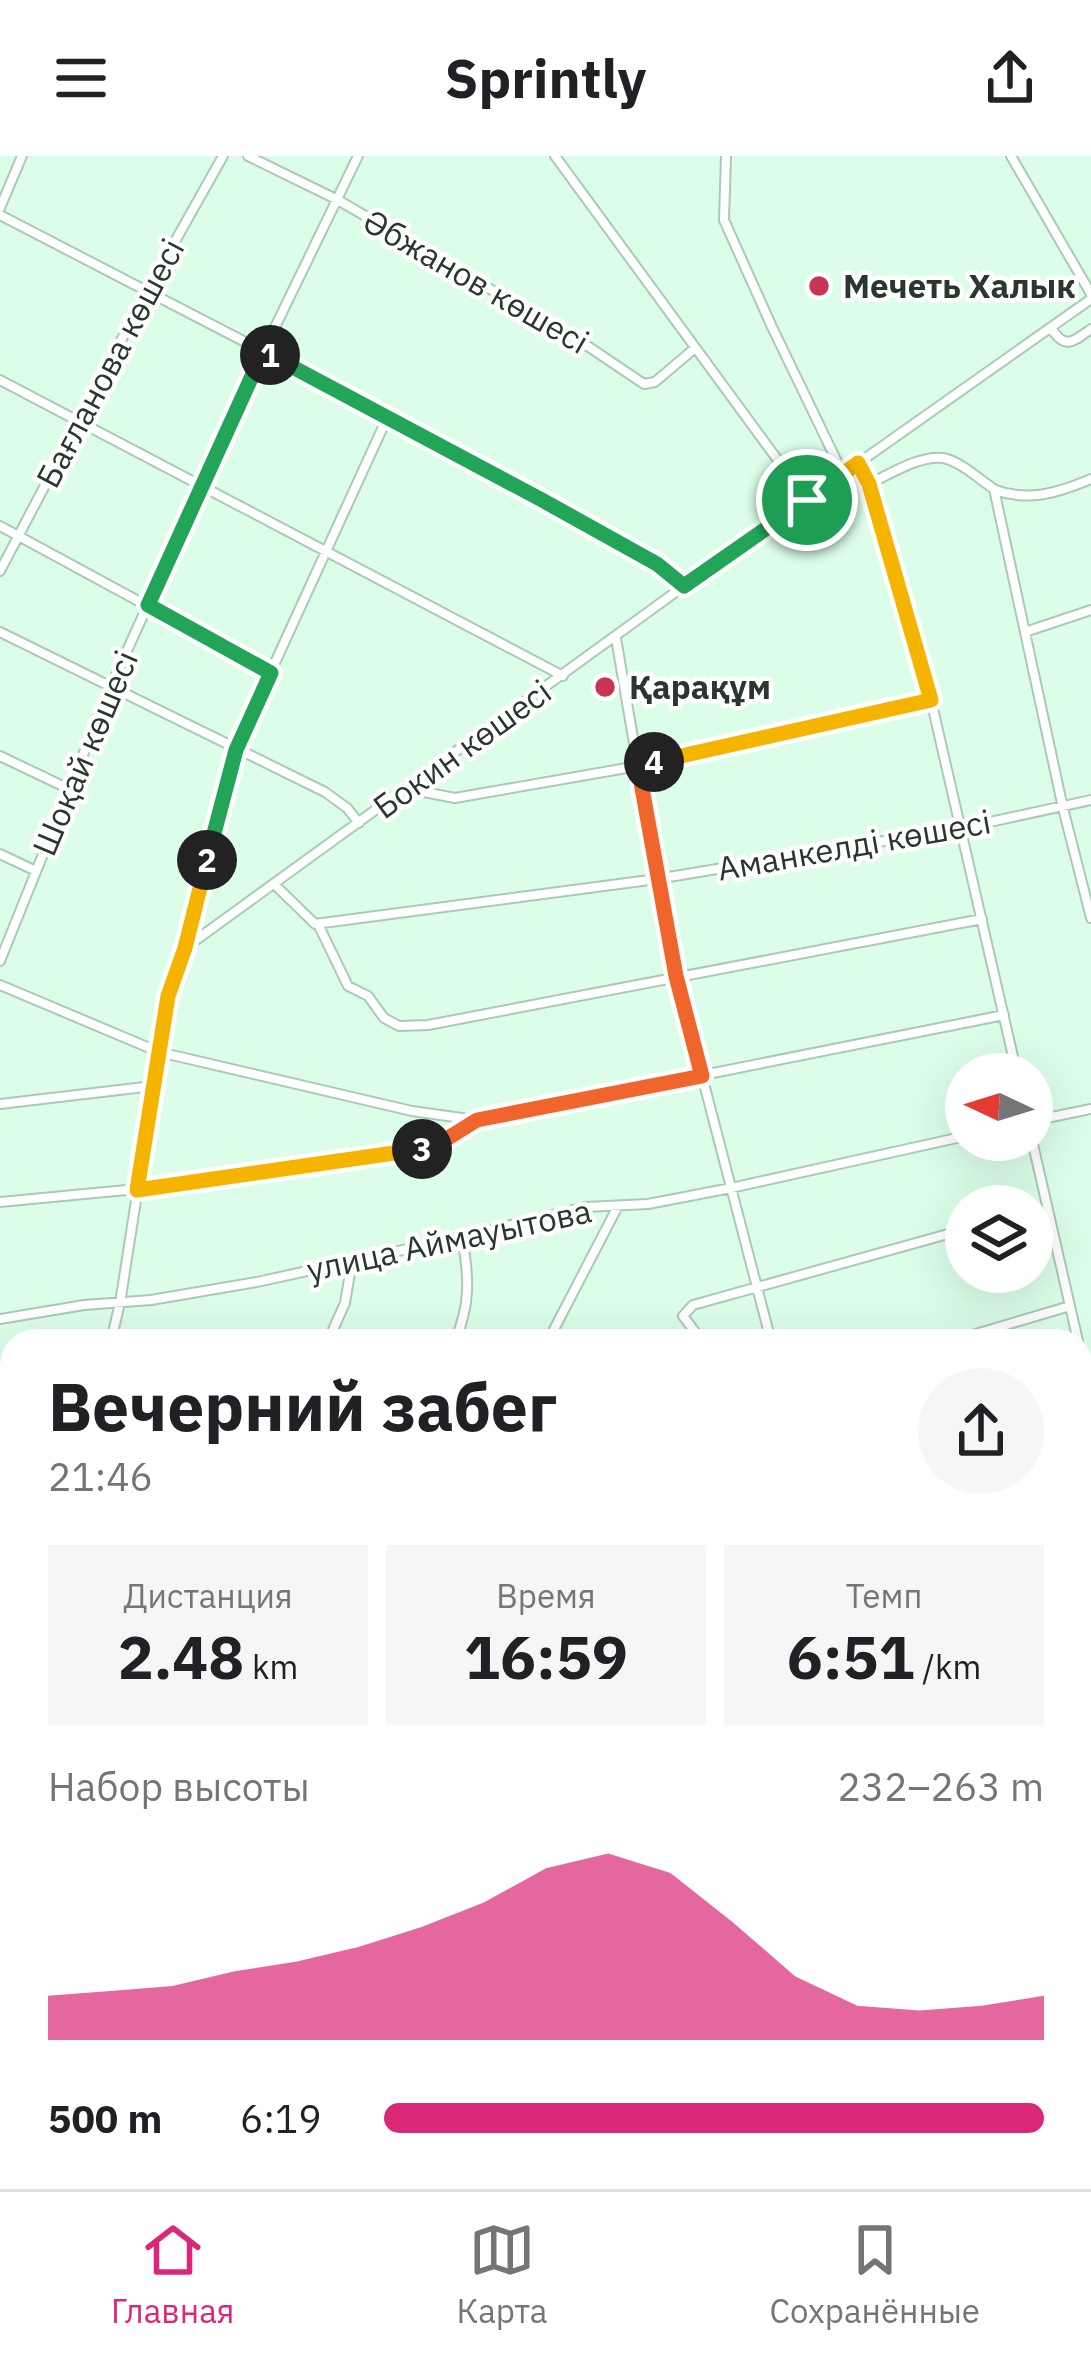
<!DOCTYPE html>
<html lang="ru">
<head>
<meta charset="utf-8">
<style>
	:root { --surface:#fff; --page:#f6f6f6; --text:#202124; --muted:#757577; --line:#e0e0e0; --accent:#db2777 }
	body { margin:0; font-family:"IBM Plex Sans",sans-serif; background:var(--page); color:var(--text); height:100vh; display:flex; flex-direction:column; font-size:45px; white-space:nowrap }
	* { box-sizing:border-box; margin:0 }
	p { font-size:39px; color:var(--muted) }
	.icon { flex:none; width:66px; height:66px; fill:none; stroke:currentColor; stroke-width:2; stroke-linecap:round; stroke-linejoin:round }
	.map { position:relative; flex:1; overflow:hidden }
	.details { position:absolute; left:0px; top:1173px; width:1092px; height:861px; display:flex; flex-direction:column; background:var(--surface); border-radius:36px 36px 0 0; box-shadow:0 12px 48px #0002 }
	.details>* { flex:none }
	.needle { width:78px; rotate:274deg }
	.tools { position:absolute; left:945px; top:897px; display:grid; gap:24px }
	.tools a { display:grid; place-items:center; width:108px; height:108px; border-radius:50%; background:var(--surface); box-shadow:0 12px 48px #0002; font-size:60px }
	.pin { position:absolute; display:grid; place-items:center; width:102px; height:102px; color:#fff; margin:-51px; border:6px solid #fff; border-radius:50%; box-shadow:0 3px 12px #0007 }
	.km { position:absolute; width:60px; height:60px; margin:-30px; border-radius:50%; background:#222; color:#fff; font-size:33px; line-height:60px; text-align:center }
	.round { display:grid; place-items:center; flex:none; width:126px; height:126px; border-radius:63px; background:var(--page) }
	.headline { display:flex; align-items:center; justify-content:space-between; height:204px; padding:0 48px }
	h1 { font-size:66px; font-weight:800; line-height:90px }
	.metrics { display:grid; grid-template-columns:repeat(3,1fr); gap:18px; height:204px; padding:12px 48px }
	.metrics div { display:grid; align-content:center; border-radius:0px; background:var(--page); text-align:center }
	.metrics b { font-size:60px; font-weight:800 }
	.metrics small { font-size:33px; font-weight:400 }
	.metrics p { font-size:33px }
	.chart { height:336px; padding:24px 48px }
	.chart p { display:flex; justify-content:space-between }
	.chart svg { width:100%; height:216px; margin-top:12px; fill:var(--accent); opacity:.7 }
	ul { padding:0 48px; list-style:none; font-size:39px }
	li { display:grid; grid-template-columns:192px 144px 1fr; align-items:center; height:90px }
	li i { height:30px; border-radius:15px; background:var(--accent) }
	header { display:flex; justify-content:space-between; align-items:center; height:156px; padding:0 48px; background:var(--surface); font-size:54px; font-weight:800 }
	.menu { display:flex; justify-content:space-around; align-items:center; height:168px; border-top:3px solid var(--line); background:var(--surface); font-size:33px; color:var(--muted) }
	.menu a { display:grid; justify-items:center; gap:6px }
	.menu .on { color:var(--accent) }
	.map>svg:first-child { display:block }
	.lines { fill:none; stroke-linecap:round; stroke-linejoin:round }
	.street-casing { stroke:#aacab7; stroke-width:12 }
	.street { stroke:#fff; stroke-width:8 }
	.split-1-casing { stroke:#fff; stroke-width:24 }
	.split-2-casing { stroke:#fff; stroke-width:24 }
	.split-3-casing { stroke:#fff; stroke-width:24 }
	.split-4-casing { stroke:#fff; stroke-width:24 }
	.split-5-casing { stroke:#fff; stroke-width:24 }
	.split-1 { stroke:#22a559; stroke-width:15 }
	.split-2 { stroke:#22a559; stroke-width:15 }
	.split-3 { stroke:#f5b400; stroke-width:15 }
	.split-4 { stroke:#f0652b; stroke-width:15 }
	.split-5 { stroke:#f5b400; stroke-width:15 }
	.poi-dot { fill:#c83751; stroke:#fff; stroke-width:4.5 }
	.labels { text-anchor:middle; stroke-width:9; stroke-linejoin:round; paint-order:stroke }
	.street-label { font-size:33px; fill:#2a372f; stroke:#fff }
	.poi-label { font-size:33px; font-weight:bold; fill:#2a372f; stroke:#fff; text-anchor:start }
</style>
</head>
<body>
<header><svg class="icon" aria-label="menu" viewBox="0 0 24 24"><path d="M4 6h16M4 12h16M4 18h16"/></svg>Sprintly<svg class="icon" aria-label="share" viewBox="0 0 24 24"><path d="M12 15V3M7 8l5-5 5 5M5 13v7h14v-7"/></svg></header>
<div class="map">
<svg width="1091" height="2033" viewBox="0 0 1091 2033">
	<rect width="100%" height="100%" fill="#dcfee9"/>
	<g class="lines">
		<g class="street-casing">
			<path id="street" d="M248,0L338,44L589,191L644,228L655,226L695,192
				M555,0L807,344
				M726,0L724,64L772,171L843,318
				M1011,0L1091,138
				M0,52L22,0
				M0,59L388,260L657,408L684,430
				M1051,172C1065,194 1073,186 1091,173
				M0,224L563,520
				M858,307L869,328L931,544L1017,918
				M869,328C890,318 920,299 943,302C960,305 980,324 994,333L1063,652L1091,762
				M995,334C1029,346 1058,337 1091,323
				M0,370L271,517
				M0,415L146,137L223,0
				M0,476L325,636L347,652L359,667
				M1025,476L1091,454
				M616,482L657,723L676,820L771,1185
				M0,600L69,633
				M408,633L455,642L638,610L931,544
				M0,698L36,715
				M274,728L315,768L657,723L962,672L1091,644
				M318,768L348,830L368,840L384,862L399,870L428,869L982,763
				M185,792L684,430L1091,143
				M0,805L110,532L263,196L358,0
				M0,829L159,896L412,955L476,964
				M0,948L153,930
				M1032,965L1091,953
				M1032,984L1078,1185
				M0,1046L137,1033L432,992L477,964L1004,859
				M0,1163L84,1149L151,1144L257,1126L462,1081L585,1051L648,1048L731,1032L966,980
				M111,1185L120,1147L168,840L185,792L235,594L388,260
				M328,1185L345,1147L352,1105
				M455,1185C471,1147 469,1121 462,1081
				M548,1185L618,1050
				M702,1185L683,1160L693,1149L966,1073
				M952,1185L1070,1150
				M1080,1193L1091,1241
				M0,1412L12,1390
				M0,1427L12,1433
				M1080,1557L1091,1573
				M0,1679L12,1685
				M1080,1774L1091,1784
				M0,1823L12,1802
				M1080,1876L1091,1882
				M0,2007L12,1991
				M1080,2019L1091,2024
				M56,2022L76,2033
				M496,2022L515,2033
				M730,2022L752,2033
				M197,2033L205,2022
				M306,2033L312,2022
				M439,2033L446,2022
				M546,2033L552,2022
				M709,2033L715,2022
				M825,2033L830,2022"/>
		</g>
		<use href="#street" class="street"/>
	</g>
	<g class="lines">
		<g class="split-1-casing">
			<path id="split-1" d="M270,199L542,344L657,408L684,430L807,344"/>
		</g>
		<g class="split-2-casing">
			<path id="split-2" d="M207,704L236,594L271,517L148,449L263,196L270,199"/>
		</g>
		<g class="split-3-casing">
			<path id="split-3" d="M207,704L185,792L168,840L137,1034L422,993"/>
		</g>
		<g class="split-4-casing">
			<path id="split-4" d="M422,993L432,992L477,964L702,920L676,820L638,610L654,606"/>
		</g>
		<g class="split-5-casing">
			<path id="split-5" d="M654,606L931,544L869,328L858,307L807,344"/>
		</g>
		<use href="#split-1" class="split-1"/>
		<use href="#split-2" class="split-2"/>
		<use href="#split-3" class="split-3"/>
		<use href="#split-4" class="split-4"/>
		<use href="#split-5" class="split-5"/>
	</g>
	<g class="poi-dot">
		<circle cx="819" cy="130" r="12"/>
		<circle cx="605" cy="531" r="12"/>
	</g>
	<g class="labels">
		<g class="street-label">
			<text transform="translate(476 125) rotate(30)" y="12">Әбжанов көшесі</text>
			<text transform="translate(110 207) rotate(-62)" y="12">Бағланова көшесі</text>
			<text transform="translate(462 593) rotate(-36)" y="12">Бокин көшесі</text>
			<text transform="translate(85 597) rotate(-67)" y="12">Шоқай көшесі</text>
			<text transform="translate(854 689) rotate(-10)" y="12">Аманкелді көшесі</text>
			<text transform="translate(449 1084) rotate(-12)" y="12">улица Аймауытова</text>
		</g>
		<g class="poi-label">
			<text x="843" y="142">Мечеть Халык</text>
			<text x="629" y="543">Қарақұм</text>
		</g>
	</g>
</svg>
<div class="tools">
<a><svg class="needle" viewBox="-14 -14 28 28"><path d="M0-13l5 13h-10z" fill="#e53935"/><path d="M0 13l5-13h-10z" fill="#757577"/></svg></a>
<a><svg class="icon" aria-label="layers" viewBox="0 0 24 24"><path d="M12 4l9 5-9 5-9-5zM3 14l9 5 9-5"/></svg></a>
</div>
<div class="pin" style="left:807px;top:344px;background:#1e9e55"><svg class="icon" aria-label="arrive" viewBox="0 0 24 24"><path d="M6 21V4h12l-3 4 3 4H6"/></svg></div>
<b class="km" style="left:270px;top:199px">1</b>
<b class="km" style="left:207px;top:704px">2</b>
<b class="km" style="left:422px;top:993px">3</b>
<b class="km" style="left:654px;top:606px">4</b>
<section class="details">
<div class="headline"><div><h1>Вечерний забег</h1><p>21:46</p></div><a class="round"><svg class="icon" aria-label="share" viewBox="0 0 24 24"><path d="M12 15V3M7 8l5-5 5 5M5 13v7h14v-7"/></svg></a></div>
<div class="metrics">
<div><p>Дистанция</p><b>2.48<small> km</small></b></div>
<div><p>Время</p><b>16:59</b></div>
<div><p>Темп</p><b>6:51<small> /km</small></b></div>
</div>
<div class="chart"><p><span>Набор высоты</span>232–263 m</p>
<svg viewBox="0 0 160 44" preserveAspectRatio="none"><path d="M0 44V35L10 34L20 33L30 30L40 28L50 25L60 21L70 16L80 9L90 6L100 10L110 20L120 31L130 37L140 38L150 37L160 35V44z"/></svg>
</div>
<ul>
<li><b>500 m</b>6:19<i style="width:100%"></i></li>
</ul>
</section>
</div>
<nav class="menu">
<a class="on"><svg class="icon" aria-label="home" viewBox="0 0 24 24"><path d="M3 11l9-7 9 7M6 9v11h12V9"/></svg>Главная</a>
<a><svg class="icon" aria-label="map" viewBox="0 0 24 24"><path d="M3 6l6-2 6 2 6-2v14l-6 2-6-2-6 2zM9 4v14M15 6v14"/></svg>Карта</a>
<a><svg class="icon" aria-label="saved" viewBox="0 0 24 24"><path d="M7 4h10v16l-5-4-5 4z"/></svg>Сохранённые</a>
</nav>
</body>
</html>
